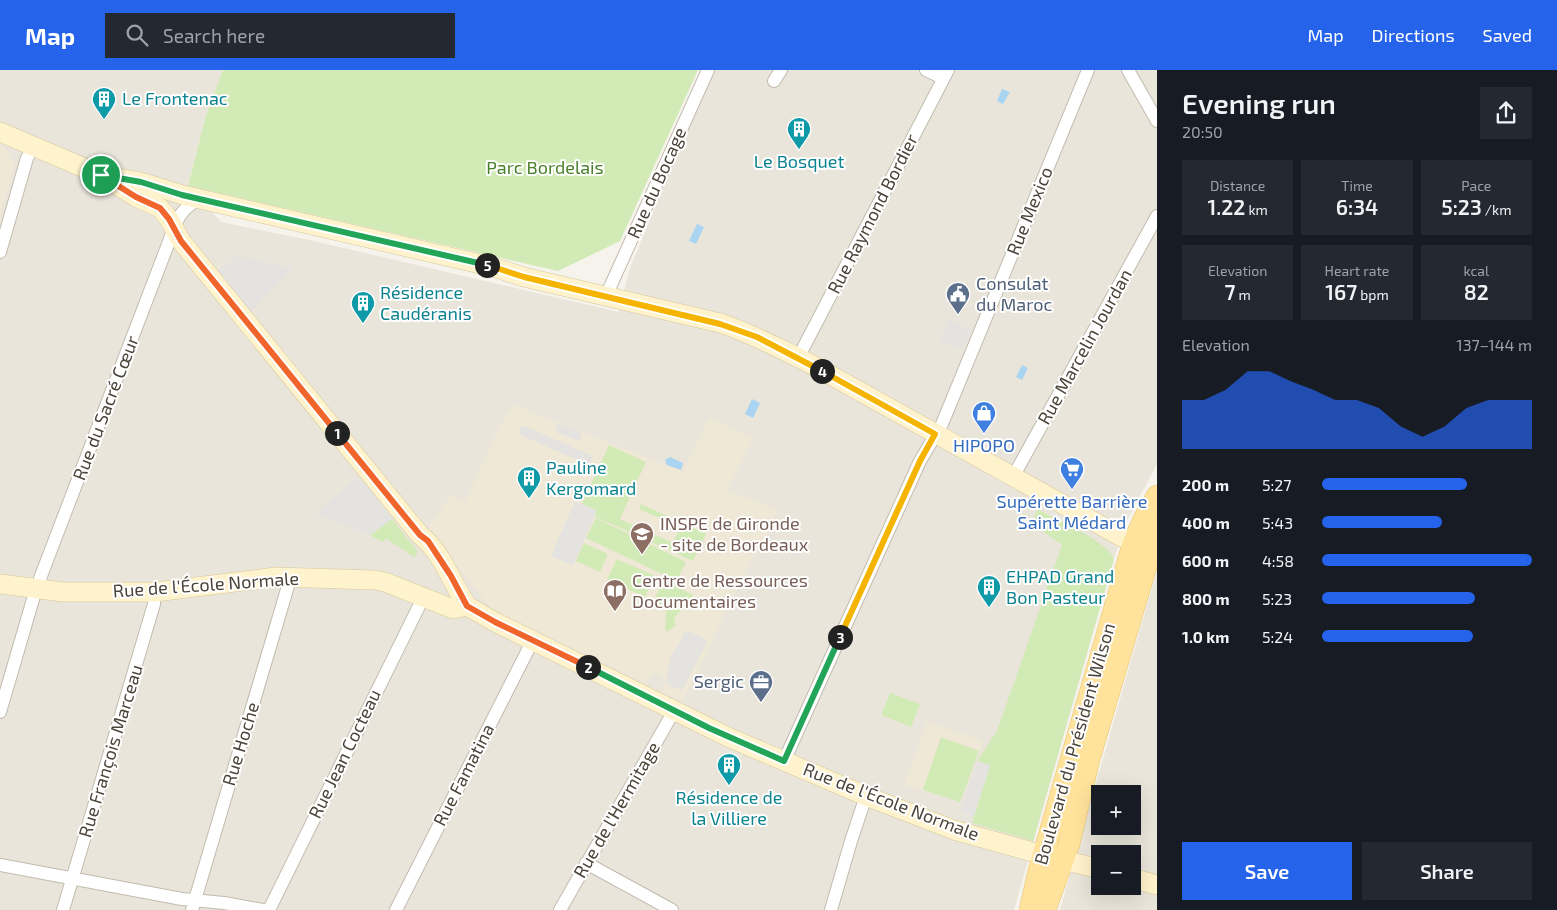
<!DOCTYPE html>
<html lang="en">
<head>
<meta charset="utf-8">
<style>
	:root { --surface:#171b24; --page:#242831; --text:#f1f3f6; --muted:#9ea1a6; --accent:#2563eb }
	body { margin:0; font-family:"Exo 2",sans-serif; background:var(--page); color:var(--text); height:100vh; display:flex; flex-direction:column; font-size:19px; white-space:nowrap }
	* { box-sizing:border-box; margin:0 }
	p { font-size:16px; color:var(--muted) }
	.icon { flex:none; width:28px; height:28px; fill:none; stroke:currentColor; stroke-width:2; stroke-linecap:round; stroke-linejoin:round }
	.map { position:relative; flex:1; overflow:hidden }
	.side { display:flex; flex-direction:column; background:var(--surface); width:400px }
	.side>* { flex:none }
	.controls { position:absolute; left:1091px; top:715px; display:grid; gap:10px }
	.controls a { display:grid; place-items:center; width:50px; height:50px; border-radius:0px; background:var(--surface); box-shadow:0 5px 20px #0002; font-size:25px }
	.pin { position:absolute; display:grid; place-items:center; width:42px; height:42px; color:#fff; margin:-21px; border:2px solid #fff; border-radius:50%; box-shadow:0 1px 5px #0007 }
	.km { position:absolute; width:25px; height:25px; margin:-12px; border-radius:50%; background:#222; color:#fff; font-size:14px; line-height:25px; text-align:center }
	.round { display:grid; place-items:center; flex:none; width:52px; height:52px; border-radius:0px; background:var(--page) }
	.head { display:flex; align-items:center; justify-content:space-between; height:85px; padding:0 25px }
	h1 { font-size:28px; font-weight:600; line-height:38px }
	.stats { display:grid; grid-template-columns:repeat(3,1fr); gap:8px; height:85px; padding:5px 25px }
	.stats div { display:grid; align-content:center; border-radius:0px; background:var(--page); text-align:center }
	.stats b { font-size:21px; font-weight:600 }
	.stats small { font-size:14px; font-weight:400 }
	.stats p { font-size:14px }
	.chart { height:140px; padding:10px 25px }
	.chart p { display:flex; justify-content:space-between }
	.chart svg { width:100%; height:90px; margin-top:5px; fill:var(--accent); opacity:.7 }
	.action { display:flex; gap:10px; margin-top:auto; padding:10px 25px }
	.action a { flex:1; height:58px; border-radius:0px; background:var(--accent); color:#fff; font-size:20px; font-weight:600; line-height:58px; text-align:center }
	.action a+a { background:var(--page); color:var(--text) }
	ul { padding:0 25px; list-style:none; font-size:16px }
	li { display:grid; grid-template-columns:80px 60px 1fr; align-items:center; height:38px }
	li i { height:12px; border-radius:6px; background:var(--accent) }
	header { display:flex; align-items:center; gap:30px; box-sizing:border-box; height:70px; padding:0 25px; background:var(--accent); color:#fff }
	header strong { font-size:24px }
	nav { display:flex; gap:28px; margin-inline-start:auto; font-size:18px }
	.search { width:350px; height:45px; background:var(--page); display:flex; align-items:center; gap:12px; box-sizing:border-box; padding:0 18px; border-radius:0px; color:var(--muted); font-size:19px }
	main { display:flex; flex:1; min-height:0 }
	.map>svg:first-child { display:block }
	.residential { fill:#eae5da; fill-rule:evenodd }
	.education { fill:#efe8d6 }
	.green { fill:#d2eab5 }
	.parking { fill:#e5e3e0 }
	.water { fill:#a9d4f2 }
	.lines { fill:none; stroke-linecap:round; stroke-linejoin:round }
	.street-casing { stroke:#c2bbae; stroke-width:14 }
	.secondary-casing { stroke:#d6c79b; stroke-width:20 }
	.primary-casing { stroke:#e6c16a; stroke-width:22 }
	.street { stroke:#fff; stroke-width:12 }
	.secondary { stroke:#fff3cd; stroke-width:19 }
	.primary { stroke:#ffe39c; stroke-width:21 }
	.split-1-casing { stroke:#fff; stroke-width:10 }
	.split-2-casing { stroke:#fff; stroke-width:10 }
	.split-3-casing { stroke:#fff; stroke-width:10 }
	.split-4-casing { stroke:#fff; stroke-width:10 }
	.split-5-casing { stroke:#fff; stroke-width:10 }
	.split-6-casing { stroke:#fff; stroke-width:10 }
	.split-1 { stroke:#f0652b; stroke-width:6 }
	.split-2 { stroke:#f0652b; stroke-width:6 }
	.split-3 { stroke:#22a559; stroke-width:6 }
	.split-4 { stroke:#f5b400; stroke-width:6 }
	.split-5 { stroke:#f5b400; stroke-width:6 }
	.split-6 { stroke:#22a559; stroke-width:6 }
	.labels { text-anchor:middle; stroke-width:4; stroke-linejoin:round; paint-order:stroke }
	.culture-label { font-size:18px; fill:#0d838f; stroke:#fff; text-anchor:start }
	.park-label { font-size:18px; fill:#4a7f2a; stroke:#fff }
	.street-label { font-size:18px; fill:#4b4439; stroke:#fff }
	.service-label { font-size:18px; fill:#4e5e75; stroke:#fff; text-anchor:start }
	.shop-label { font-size:18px; fill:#366cbe; stroke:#fff }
	.education-label { font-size:18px; fill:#785e54; stroke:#fff; text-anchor:start }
</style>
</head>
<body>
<header>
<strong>Map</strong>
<div class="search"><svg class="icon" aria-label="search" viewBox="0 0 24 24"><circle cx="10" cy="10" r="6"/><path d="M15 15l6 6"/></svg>Search here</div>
<nav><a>Map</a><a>Directions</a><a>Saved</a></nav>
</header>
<main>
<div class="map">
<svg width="1157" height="840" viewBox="0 0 1157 840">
	<rect width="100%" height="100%" fill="#f6f3ec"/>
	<path class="residential" d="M0,0H223L206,45L188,115L221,152L309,170L619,242L629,201L711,0H1157V394L1125,454L1114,489L1014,840H0Z
		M1157,500V840H1060L1077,780ZM1100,724H1132V756H1100ZM1100,784H1132V816H1100Z"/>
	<path class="education" d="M0,75L5,77L15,94L0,145Z
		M514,335L683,402L709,348L753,368L727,420L778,440L757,484L755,482L683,631L662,622L664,607L655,602L646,613L495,541L490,537L427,459L451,425L465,432L497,361Z
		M927,652L983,671L960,732L904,715Z"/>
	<path class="green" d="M223,0H698L620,171L558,201L188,116L206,45Z
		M609,375L646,392L620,449L673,473L680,457L639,439L641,434L706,464L693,491L594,446L596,440L582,434Z
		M1037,439C1054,448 1109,472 1114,489L1033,771L972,753L990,695L977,691L997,661L1062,475L1032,454Z
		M596,448L686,492L677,511L586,468Z
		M392,449L418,482L414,487L387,469L382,472L370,465Z
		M584,473L608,484L600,502L576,491Z
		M617,489L655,506L645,527L607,510Z
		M663,510L693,525L686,538L680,541L674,548L676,555L667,562L665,559L666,537L654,531Z
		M890,623L920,634L911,657L881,645Z
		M941,667L979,681L960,732L923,720Z"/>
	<path class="parking" d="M237,186L293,198L250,242L218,200Z
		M948,250L972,260L962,280L940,270Z
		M558,353L582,363L579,371L555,361Z
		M522,355L593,386L589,395L518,364Z
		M355,409L368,416L392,449L370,465L315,444Z
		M575,431L597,441L573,496L551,486Z
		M686,560L708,570L682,621L666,614L670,589Z
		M977,691L990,695L974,746L961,742Z"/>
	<path class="water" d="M1002,19L1010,22L1003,34L997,31Z
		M697,154L704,157L696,174L689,171Z
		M1022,295L1028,298L1022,310L1016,307Z
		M752,329L760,333L753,348L745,344Z
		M670,387L683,393L681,400L667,395L665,390Z"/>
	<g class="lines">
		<g class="street-casing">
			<path id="street" d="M926,0L943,8
				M1128,0L1157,51
				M774,11L781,0
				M0,182L27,88L33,77
				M606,226L708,0
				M798,288L948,0
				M1013,407L1157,146
				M0,642L36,519L170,169C177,148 180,141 198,129
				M784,691L920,391L942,354L1088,0
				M586,793L672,840
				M0,795L182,829L224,833L263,840
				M63,840L154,534L155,522
				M192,840L288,516L289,508
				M269,840L423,528
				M396,840L533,570
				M560,840L674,641
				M831,840L851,771L866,726"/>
		</g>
		<g class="secondary-casing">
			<path id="secondary" d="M0,62L101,105L136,127L160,138L169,149L181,171L420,465C442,482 452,513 467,536
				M101,105L141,112L183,125L493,197L524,207L720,253C751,263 778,278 807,292L1145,480
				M0,514L63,522H155L276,507L374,510L385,512L453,539L467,536L495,552L730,668L866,726L954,760L1043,785L1100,799
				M1132,808L1157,815"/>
		</g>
		<g class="primary-casing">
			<path id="primary" d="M1030,840L1039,800L1133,474L1144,449L1157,426
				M1045,840L1069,774L1089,690L1157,459"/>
		</g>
		<use href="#street" class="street"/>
		<use href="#secondary" class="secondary"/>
		<use href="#primary" class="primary"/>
	</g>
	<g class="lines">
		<g class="split-1-casing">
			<path id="split-1" d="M101,105L136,127L160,138L169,149L181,171L337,363"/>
		</g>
		<g class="split-2-casing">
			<path id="split-2" d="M337,363L420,465L428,471L451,506L467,536L495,552L588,597"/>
		</g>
		<g class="split-3-casing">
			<path id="split-3" d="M588,597L709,658L784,691L840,567"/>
		</g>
		<g class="split-4-casing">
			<path id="split-4" d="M822,301L935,364L920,391L840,567"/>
		</g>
		<g class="split-5-casing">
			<path id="split-5" d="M487,195L524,207L720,254L757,267L822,301"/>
		</g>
		<g class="split-6-casing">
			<path id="split-6" d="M101,105L141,112L182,125L487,195"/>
		</g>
		<use href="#split-1" class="split-1"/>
		<use href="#split-2" class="split-2"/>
		<use href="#split-3" class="split-3"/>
		<use href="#split-4" class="split-4"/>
		<use href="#split-5" class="split-5"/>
		<use href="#split-6" class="split-6"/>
	</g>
	<defs>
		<g id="building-pin" transform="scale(1.25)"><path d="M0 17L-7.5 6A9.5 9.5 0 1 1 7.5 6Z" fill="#0f9aa8" stroke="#fff"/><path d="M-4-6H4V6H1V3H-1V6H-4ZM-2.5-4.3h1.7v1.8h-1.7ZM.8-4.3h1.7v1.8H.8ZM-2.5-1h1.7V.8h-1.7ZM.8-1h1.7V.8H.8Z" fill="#fff"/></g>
		<g id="civic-pin" transform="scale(1.25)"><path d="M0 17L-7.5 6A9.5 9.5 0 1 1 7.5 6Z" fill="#5c6f8a" stroke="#fff"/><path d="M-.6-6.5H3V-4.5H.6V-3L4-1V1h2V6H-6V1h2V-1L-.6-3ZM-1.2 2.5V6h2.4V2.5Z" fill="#fff"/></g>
		<g id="shop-pin" transform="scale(1.25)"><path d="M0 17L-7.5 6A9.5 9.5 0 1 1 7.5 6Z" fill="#3f7fe0" stroke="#fff"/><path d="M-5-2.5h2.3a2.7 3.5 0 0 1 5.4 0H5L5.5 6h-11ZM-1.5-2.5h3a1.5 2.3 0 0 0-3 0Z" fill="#fff"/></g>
		<g id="supermarket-pin" transform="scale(1.25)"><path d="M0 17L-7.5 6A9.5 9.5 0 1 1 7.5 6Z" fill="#3f7fe0" stroke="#fff"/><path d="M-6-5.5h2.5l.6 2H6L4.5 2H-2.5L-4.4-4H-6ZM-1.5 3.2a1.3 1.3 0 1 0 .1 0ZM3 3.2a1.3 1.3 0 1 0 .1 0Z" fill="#fff"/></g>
		<g id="university-pin" transform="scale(1.25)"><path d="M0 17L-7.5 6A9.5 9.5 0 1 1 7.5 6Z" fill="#8d6e63" stroke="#fff"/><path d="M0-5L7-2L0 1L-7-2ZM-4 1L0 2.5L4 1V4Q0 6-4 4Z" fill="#fff"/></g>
		<g id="library-pin" transform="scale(1.25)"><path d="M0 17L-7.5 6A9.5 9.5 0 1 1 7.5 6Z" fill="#8d6e63" stroke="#fff"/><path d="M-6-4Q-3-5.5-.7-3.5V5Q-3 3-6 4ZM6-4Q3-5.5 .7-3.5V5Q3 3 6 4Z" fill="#fff"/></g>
		<g id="office-pin" transform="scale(1.25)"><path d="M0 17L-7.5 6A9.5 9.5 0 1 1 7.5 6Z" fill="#5c6f8a" stroke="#fff"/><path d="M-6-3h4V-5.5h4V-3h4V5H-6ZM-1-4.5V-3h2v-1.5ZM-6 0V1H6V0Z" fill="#fff"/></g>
	</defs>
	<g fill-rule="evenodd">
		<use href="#building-pin" x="104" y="29"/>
		<use href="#building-pin" x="799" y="59"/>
		<use href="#civic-pin" x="958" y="224"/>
		<use href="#building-pin" x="363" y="233"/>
		<use href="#shop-pin" x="984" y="343"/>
		<use href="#supermarket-pin" x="1072" y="399"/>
		<use href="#building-pin" x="529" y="408"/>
		<use href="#university-pin" x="642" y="464"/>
		<use href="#building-pin" x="989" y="517"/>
		<use href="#library-pin" x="615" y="521"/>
		<use href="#office-pin" x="761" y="612"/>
		<use href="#building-pin" x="729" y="695"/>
	</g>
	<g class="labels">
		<g class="culture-label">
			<text x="122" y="35">Le Frontenac</text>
			<text x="799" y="98" text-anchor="middle">Le Bosquet</text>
			<text x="380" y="229">Résidence<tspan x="380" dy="21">Caudéranis</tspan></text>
			<text x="546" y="404">Pauline<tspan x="546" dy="21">Kergomard</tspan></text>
			<text x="1006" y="513">EHPAD Grand<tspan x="1006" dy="21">Bon Pasteur</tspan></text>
			<text x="729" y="734" text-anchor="middle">Résidence de<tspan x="729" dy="21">la Villiere</tspan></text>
		</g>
		<g class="park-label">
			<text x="545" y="104">Parc Bordelais</text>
		</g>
		<g class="street-label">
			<text transform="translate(657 113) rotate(-66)" y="6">Rue du Bocage</text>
			<text transform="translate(1030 141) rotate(-68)" y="6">Rue Mexico</text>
			<text transform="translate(873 144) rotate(-63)" y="6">Rue Raymond Bordier</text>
			<text transform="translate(1085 277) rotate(-61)" y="6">Rue Marcelin Jourdan</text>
			<text transform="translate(106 338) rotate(-69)" y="6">Rue du Sacré Cœur</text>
			<text transform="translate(206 515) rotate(-4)" y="6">Rue de l'École Normale</text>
			<text transform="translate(241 674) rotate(-73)" y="6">Rue Hoche</text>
			<text transform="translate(1075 674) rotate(-74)" y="6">Boulevard du Président Wilson</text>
			<text transform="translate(111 681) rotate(-73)" y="6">Rue François Marceau</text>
			<text transform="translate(345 684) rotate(-64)" y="6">Rue Jean Cocteau</text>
			<text transform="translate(464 705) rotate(-63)" y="6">Rue Famatina</text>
			<text transform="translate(891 732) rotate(21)" y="6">Rue de l'École Normale</text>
			<text transform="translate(617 740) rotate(-60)" y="6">Rue de l'Hermitage</text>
		</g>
		<g class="service-label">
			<text x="976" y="220">Consulat<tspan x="976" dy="21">du Maroc</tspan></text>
			<text x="744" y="618" text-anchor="end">Sergic</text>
		</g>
		<g class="shop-label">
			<text x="984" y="382">HIPOPO</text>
			<text x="1072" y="438">Supérette Barrière<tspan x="1072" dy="21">Saint Médard</tspan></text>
		</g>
		<g class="education-label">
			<text x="660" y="460">INSPE de Gironde<tspan x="660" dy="21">- site de Bordeaux</tspan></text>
			<text x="632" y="517">Centre de Ressources<tspan x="632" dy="21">Documentaires</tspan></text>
		</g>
	</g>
</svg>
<div class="controls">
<a>+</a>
<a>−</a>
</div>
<div class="pin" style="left:101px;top:105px;background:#1e9e55"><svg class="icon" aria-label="arrive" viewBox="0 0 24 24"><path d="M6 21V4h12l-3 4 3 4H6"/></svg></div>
<b class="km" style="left:337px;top:363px">1</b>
<b class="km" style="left:588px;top:597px">2</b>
<b class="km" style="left:840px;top:567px">3</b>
<b class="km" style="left:822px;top:301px">4</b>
<b class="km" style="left:487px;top:195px">5</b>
</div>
<section class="side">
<div class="head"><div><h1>Evening run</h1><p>20:50</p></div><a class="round"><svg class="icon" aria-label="share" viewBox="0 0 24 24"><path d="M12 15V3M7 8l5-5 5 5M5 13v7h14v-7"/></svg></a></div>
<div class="stats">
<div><p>Distance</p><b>1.22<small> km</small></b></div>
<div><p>Time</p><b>6:34</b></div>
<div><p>Pace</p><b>5:23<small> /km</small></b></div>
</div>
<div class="stats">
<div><p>Elevation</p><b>7<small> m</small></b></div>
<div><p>Heart rate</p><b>167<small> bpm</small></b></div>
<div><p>kcal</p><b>82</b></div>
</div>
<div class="chart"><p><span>Elevation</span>137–144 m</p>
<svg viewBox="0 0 160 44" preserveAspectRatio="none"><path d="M0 44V20L10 20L20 15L30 6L40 6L50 11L60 15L70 20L80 20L90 24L100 33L110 38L120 33L130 24L140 20L150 20L160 20V44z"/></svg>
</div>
<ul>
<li><b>200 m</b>5:27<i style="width:69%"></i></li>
<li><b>400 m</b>5:43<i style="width:57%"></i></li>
<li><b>600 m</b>4:58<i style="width:100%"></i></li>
<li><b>800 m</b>5:23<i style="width:73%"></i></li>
<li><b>1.0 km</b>5:24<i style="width:72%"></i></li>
</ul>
<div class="action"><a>Save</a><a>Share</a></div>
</section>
</main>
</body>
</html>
